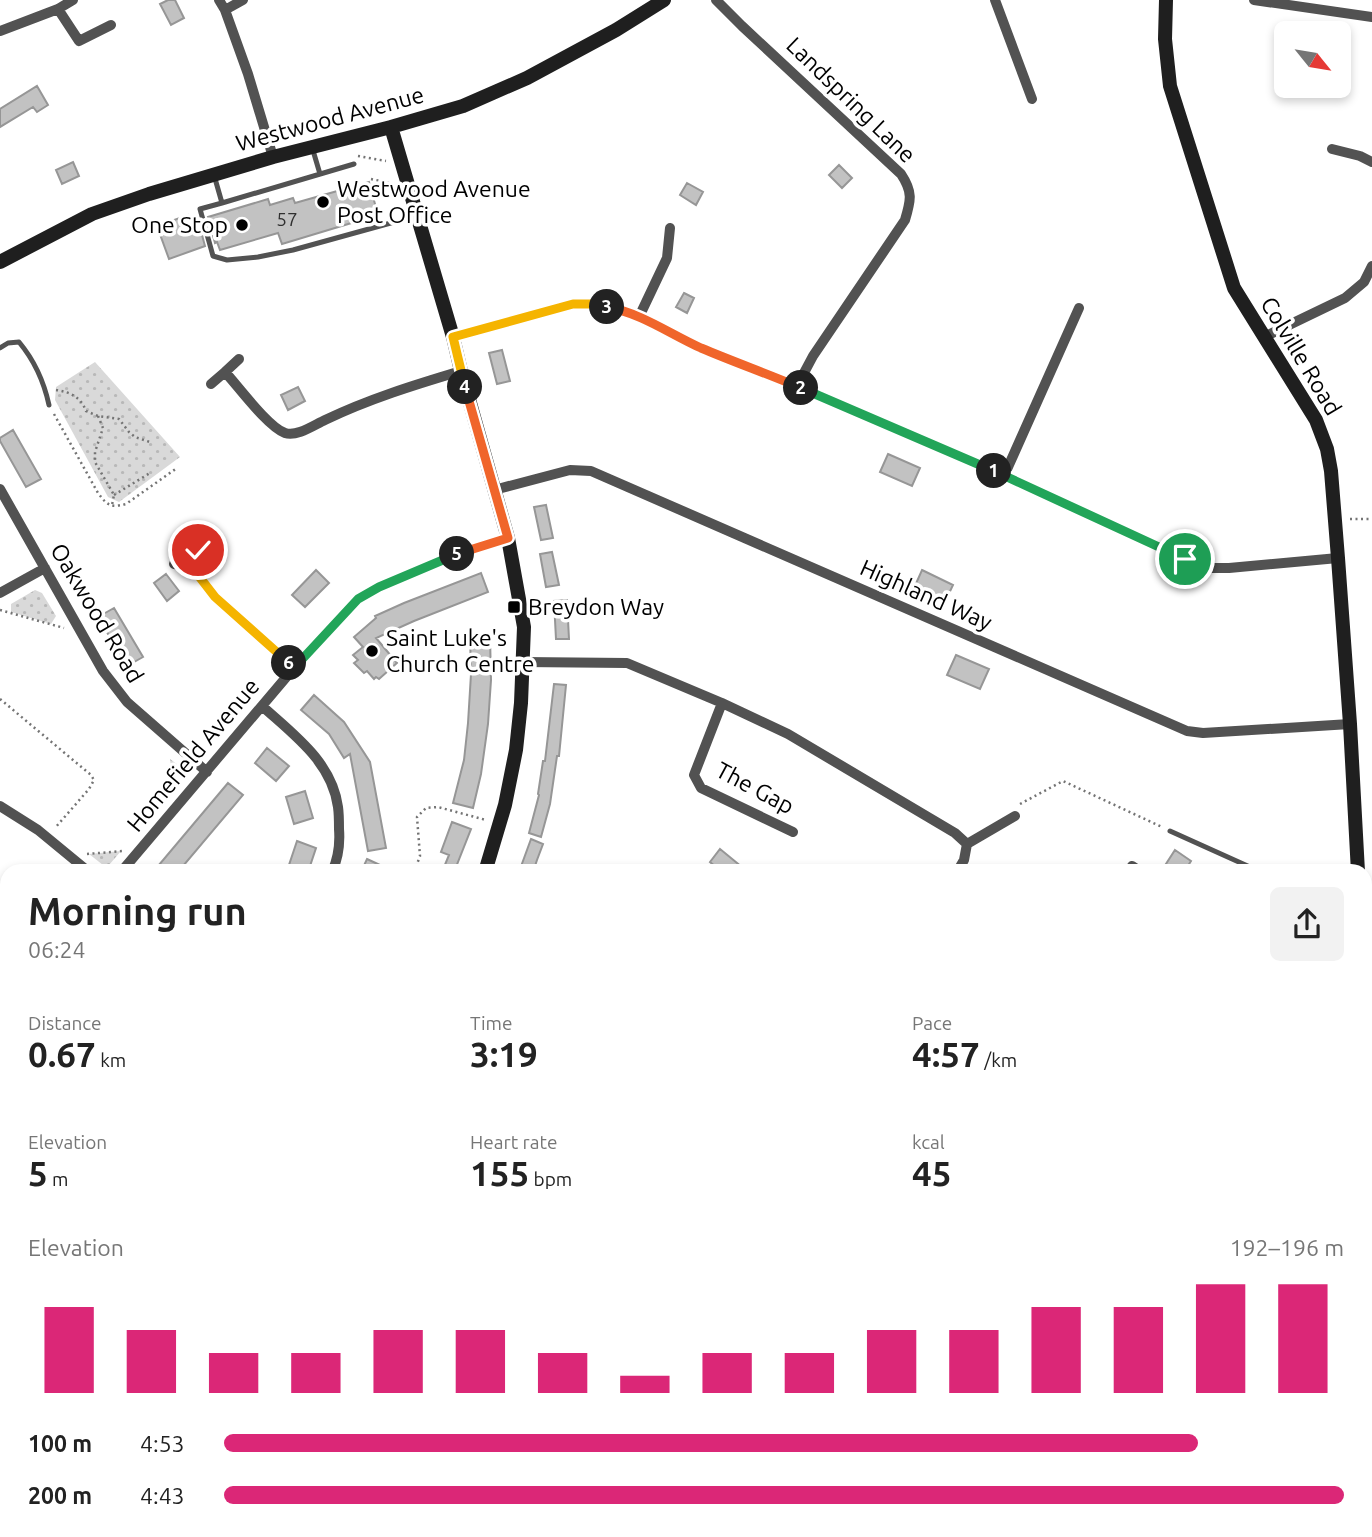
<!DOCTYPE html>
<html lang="en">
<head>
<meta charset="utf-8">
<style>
	:root { --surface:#fff; --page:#f2f2f2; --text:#222; --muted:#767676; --accent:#db2777 }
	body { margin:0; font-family:Ubuntu,sans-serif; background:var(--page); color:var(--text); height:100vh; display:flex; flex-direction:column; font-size:26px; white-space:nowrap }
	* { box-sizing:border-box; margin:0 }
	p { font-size:23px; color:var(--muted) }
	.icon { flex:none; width:38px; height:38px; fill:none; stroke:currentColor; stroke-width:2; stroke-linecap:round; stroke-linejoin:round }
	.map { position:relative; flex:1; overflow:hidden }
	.side { position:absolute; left:0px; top:864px; width:1372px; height:674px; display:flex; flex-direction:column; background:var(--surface); border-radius:21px 21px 0 0; box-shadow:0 4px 10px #0003 }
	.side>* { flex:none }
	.needle { width:46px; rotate:120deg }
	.buttons { position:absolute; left:1274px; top:21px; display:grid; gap:14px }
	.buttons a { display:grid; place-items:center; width:77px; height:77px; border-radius:10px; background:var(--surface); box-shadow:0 4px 10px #0003; font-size:35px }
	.pin { position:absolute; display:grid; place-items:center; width:60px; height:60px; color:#fff; margin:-30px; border:4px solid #fff; border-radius:50%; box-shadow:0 2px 7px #0007 }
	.km { position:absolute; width:35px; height:35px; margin:-18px; border-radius:50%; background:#222; color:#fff; font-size:19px; line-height:35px; text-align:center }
	.round { display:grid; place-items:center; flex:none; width:74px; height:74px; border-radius:10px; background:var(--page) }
	.overview { display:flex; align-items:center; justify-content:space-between; height:119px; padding:0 28px }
	h1 { font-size:38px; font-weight:600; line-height:52px }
	.stats { display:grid; grid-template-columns:repeat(3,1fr); gap:10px; height:119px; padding:7px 28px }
	.stats div { display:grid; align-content:center }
	.stats b { font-size:35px; font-weight:600 }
	.stats small { font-size:19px; font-weight:400 }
	.stats p { font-size:19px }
	.chart { height:196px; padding:14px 28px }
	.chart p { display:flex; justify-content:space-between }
	.chart svg { width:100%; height:126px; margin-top:7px; stroke:var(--accent); stroke-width:6 }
	ul { padding:0 28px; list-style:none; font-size:23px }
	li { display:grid; grid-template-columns:112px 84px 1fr; align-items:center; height:52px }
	li i { height:18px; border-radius:9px; background:var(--accent) }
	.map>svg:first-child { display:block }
	.grass { fill:url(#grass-dots) }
	.building { fill:#c2c2c2; stroke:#969696; stroke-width:2 }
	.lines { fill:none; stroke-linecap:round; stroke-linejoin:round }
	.path { stroke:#747474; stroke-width:2.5; stroke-dasharray:2 3.5; stroke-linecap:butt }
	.lane { stroke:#525252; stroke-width:5 }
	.street { stroke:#525252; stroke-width:10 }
	.secondary { stroke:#1f1f1f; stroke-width:14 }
	.split-1-casing { stroke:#fff; stroke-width:14 }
	.split-2-casing { stroke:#fff; stroke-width:14 }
	.split-3-casing { stroke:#fff; stroke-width:14 }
	.split-4-casing { stroke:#fff; stroke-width:14 }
	.split-5-casing { stroke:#fff; stroke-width:14 }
	.split-6-casing { stroke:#fff; stroke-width:14 }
	.split-7-casing { stroke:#fff; stroke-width:14 }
	.split-1 { stroke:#22a559; stroke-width:9 }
	.split-2 { stroke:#22a559; stroke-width:9 }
	.split-3 { stroke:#f0652b; stroke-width:9 }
	.split-4 { stroke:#f5b400; stroke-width:9 }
	.split-5 { stroke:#f0652b; stroke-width:9 }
	.split-6 { stroke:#22a559; stroke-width:9 }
	.split-7 { stroke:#f5b400; stroke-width:9 }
	.poi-dot { fill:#000; stroke:#fff; stroke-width:2.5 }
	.labels { text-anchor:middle; stroke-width:7; stroke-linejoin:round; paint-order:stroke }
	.number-label { font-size:19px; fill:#303030 }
	.street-label { font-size:23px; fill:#000; stroke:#fff }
	.poi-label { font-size:23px; fill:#000; stroke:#fff; text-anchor:start }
</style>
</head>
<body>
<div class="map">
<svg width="1372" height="1537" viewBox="0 0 1372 1537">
	<defs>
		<pattern id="grass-dots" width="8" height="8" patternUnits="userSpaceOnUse" patternTransform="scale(1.75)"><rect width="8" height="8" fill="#d9d9d9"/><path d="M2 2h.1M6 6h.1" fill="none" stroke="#b8b8b8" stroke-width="1.8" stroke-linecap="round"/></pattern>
	</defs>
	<rect width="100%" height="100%" fill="#fff"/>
	<path class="grass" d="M95,362L180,457L119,502L108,497L55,400L56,387Z
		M35,590L42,593L56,616L51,624L11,612V604Z
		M170,759L182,768L183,779L174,790Z
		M121,851L109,865H103L89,854Z
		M444,1531H518L513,1537H443Z"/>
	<path class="building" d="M168,0H175L184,18L171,25L160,4Z
		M37,86L48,105L37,112L33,107L0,127V109Z
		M73,162L79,176L62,184L56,170Z
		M839,165L852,178L842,188L829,175Z
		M369,182L378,215L282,244L278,233L220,250L217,242L215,243L208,217L268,199L270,205L293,198L295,203Z
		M687,183L703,192L696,205L680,195Z
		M188,215L190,222L198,220L205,246L169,259L157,226Z
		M684,293L694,298L687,313L676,307Z
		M502,350L510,381L497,384L489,353Z
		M298,387L305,401L288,410L281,395Z
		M13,430L41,479L26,487L0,441V438Z
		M888,454L920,468L912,486L880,472Z
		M546,505L553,538L541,540L534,507Z
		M552,552L559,585L546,587L540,554Z
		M316,570L329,583L305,607L292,595Z
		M922,570L953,585L945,602L914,588Z
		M481,573L488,592L414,621L376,638L397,663L379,679L376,677L374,679L367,671L364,673L354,663L358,660L353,655L363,647L354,637L376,618L375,616L404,603Z
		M166,574L179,591L167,601L154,583Z
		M567,600L569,639H556L554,601Z
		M114,608L143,657L127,666L98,617Z
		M490,635L491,680L488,724L481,774L473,808L453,803L464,760L468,723L471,674L470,636Z
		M956,655L989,669L980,689L947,675Z
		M554,684L566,685L559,756H557L550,804L541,837L529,833L539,795L538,794L543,761H545Z
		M314,695L344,722L370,762L386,848L368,851L350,754L344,758L329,734L301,710Z
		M267,748L289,766L276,781L255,763Z
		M228,783L243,795L178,872H153Z
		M305,791L313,818L294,824L286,797Z
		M452,822L471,829L454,872H442L449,855L441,852Z
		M531,839L543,844L537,860L533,872H519Z
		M297,841L316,848L308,872H298L288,868Z
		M720,849L748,872H722L710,862Z
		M1175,850L1191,861L1184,872H1171L1164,867Z
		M367,859L395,872H361Z"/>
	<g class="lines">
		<path class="path" d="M358,156L386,161
			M371,179L394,184
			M56,390C70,392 81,397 86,411L98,416L119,419L129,432L135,437L150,442
			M54,414L98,493C107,505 110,508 126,504L177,468
			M98,416L103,428L95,452V462L114,495L112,505
			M114,495L150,473
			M1350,519H1372
			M0,610L64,628
			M0,699L91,775L94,780L89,789L55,828
			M1020,804L1063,781L1162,827
			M87,854L123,851
			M414,872L420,856L417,817L426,808L438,807L486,820
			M0,969L7,968
			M520,1537L525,1531
			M636,1537L641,1531"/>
		<path class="lane" d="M312,147L320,174
			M214,175L222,203L354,164
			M222,203L200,209L213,256L227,260L258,257L293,250L416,216
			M0,348L8,343L19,342C34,360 44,382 49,405
			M1170,831L1261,872"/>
		<path class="street" d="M219,0L225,10L248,74L273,157
			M716,0L742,26L901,174C913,192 911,200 905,220L813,356L797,386
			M995,0L1032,99
			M1254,0L1372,17
			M58,9L79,41L111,25
			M225,10L243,0
			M0,31L58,9L73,0
			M1332,149L1360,156L1372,162
			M639,317L667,258L670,228
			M453,337L573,304H597L620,309L699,347L797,386L1004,476L1185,559L1210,568H1229L1338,558
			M1264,337L1345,298L1364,282L1372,266
			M225,372L239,359
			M211,384L225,372C238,386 268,427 285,433C297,437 314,425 325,420C369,399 414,385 461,371
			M1004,476L1079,308
			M0,489L103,671L127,702L207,772
			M494,490L570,470L591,471L1187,731L1203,733L1350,724
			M174,564L191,566L215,597L294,668
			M191,566L198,550
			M0,593L45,568
			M523,662L627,663L722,703L788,734L955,833L967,844L964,860L957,872
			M722,703L694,775L701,788L793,832
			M262,706C294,735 332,762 338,807C339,814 339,822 339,829C340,842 338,859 332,872
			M0,806L38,830L89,872
			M967,844L1015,816
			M121,872L294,668L358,599L379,587L442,560L508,538
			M1128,872L1132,866L1141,872
			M0,1012L7,1004
			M1365,1165H1372
			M0,1222L7,1228
			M1365,1327L1372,1324
			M56,1531L57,1537
			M175,1537L184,1531
			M438,1537V1531
			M888,1537V1531
			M1009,1537L1014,1531"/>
		<path class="secondary" d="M1166,0L1165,39L1170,86L1234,288L1316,420L1327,449L1331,471L1338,558L1350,724L1358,872
			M391,127L453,337L461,371L508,538L524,627L521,703L516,750L505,805L485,872
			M0,262L92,214L149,194L273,157L391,127L463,106L527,78L616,30L664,0
			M1365,985L1372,1092
			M765,1537V1531"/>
	</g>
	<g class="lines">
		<g class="split-1-casing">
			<path id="split-1" d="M994,471L1185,559"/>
		</g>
		<g class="split-2-casing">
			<path id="split-2" d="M801,388L994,471"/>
		</g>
		<g class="split-3-casing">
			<path id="split-3" d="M607,307C641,313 670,334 701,348C734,362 768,374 801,388"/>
		</g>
		<g class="split-4-casing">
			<path id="split-4" d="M465,387L453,337L573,304H597L607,307"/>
		</g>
		<g class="split-5-casing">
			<path id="split-5" d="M457,554L508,538L465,387"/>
		</g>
		<g class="split-6-casing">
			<path id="split-6" d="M289,663L294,668L358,599L379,587L457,554"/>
		</g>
		<g class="split-7-casing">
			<path id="split-7" d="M198,550L191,566L215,597L289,663"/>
		</g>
		<use href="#split-1" class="split-1"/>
		<use href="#split-2" class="split-2"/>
		<use href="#split-3" class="split-3"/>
		<use href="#split-4" class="split-4"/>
		<use href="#split-5" class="split-5"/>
		<use href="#split-6" class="split-6"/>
		<use href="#split-7" class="split-7"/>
	</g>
	<g class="poi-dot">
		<circle cx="323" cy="202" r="7"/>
		<circle cx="242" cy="225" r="7"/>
		<rect x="507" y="600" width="14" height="14" rx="3.5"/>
		<circle cx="372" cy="651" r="7"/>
	</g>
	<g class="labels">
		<g class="number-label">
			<text x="287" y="226">57</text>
		</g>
		<g class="street-label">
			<text transform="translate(851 100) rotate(44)" y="8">Landspring Lane</text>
			<text transform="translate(330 119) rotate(-15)" y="8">Westwood Avenue</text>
			<text transform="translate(1301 356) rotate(59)" y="8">Colville Road</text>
			<text transform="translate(926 595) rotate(24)" y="8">Highland Way</text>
			<text transform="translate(97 613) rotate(59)" y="8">Oakwood Road</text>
			<text transform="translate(193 755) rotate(-50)" y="8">Homefield Avenue</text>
			<text transform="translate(755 788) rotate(28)" y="8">The Gap</text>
		</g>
		<g class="poi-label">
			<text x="337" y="197">Westwood Avenue<tspan x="337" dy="26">Post Office</tspan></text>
			<text x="228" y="233" text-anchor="end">One Stop</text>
			<text x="528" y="615">Breydon Way</text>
			<text x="386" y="646">Saint Luke's<tspan x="386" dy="26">Church Centre</tspan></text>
		</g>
	</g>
</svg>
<div class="buttons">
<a><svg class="needle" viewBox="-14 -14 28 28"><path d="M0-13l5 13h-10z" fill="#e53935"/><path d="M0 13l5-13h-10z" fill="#767676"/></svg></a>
</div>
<div class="pin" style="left:1185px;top:559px;background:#1e9e55"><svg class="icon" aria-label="arrive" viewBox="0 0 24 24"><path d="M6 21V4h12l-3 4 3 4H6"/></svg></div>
<div class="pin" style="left:198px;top:550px;background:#d93025"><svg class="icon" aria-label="check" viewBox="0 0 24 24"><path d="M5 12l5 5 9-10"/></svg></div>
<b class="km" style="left:994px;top:471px">1</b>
<b class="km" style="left:801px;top:388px">2</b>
<b class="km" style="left:607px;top:307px">3</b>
<b class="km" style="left:465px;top:387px">4</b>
<b class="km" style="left:457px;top:554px">5</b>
<b class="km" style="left:289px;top:663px">6</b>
<section class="side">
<div class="overview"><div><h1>Morning run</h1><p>06:24</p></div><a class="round"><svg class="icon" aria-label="share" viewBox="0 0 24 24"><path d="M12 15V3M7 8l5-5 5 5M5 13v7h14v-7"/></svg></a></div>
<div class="stats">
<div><p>Distance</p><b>0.67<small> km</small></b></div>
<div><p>Time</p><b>3:19</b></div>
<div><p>Pace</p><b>4:57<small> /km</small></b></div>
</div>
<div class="stats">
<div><p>Elevation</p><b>5<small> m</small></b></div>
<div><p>Heart rate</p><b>155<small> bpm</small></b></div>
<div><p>kcal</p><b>45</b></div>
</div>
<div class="chart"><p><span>Elevation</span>192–196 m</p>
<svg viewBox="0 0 160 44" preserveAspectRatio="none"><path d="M5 44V14M15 44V22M25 44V30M35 44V30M45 44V22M55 44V22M65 44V30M75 44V38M85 44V30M95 44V30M105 44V22M115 44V22M125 44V14M135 44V14M145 44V6M155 44V6"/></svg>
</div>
<ul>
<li><b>100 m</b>4:53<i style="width:87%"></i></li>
<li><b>200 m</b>4:43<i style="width:100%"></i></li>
</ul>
</section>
</div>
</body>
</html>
